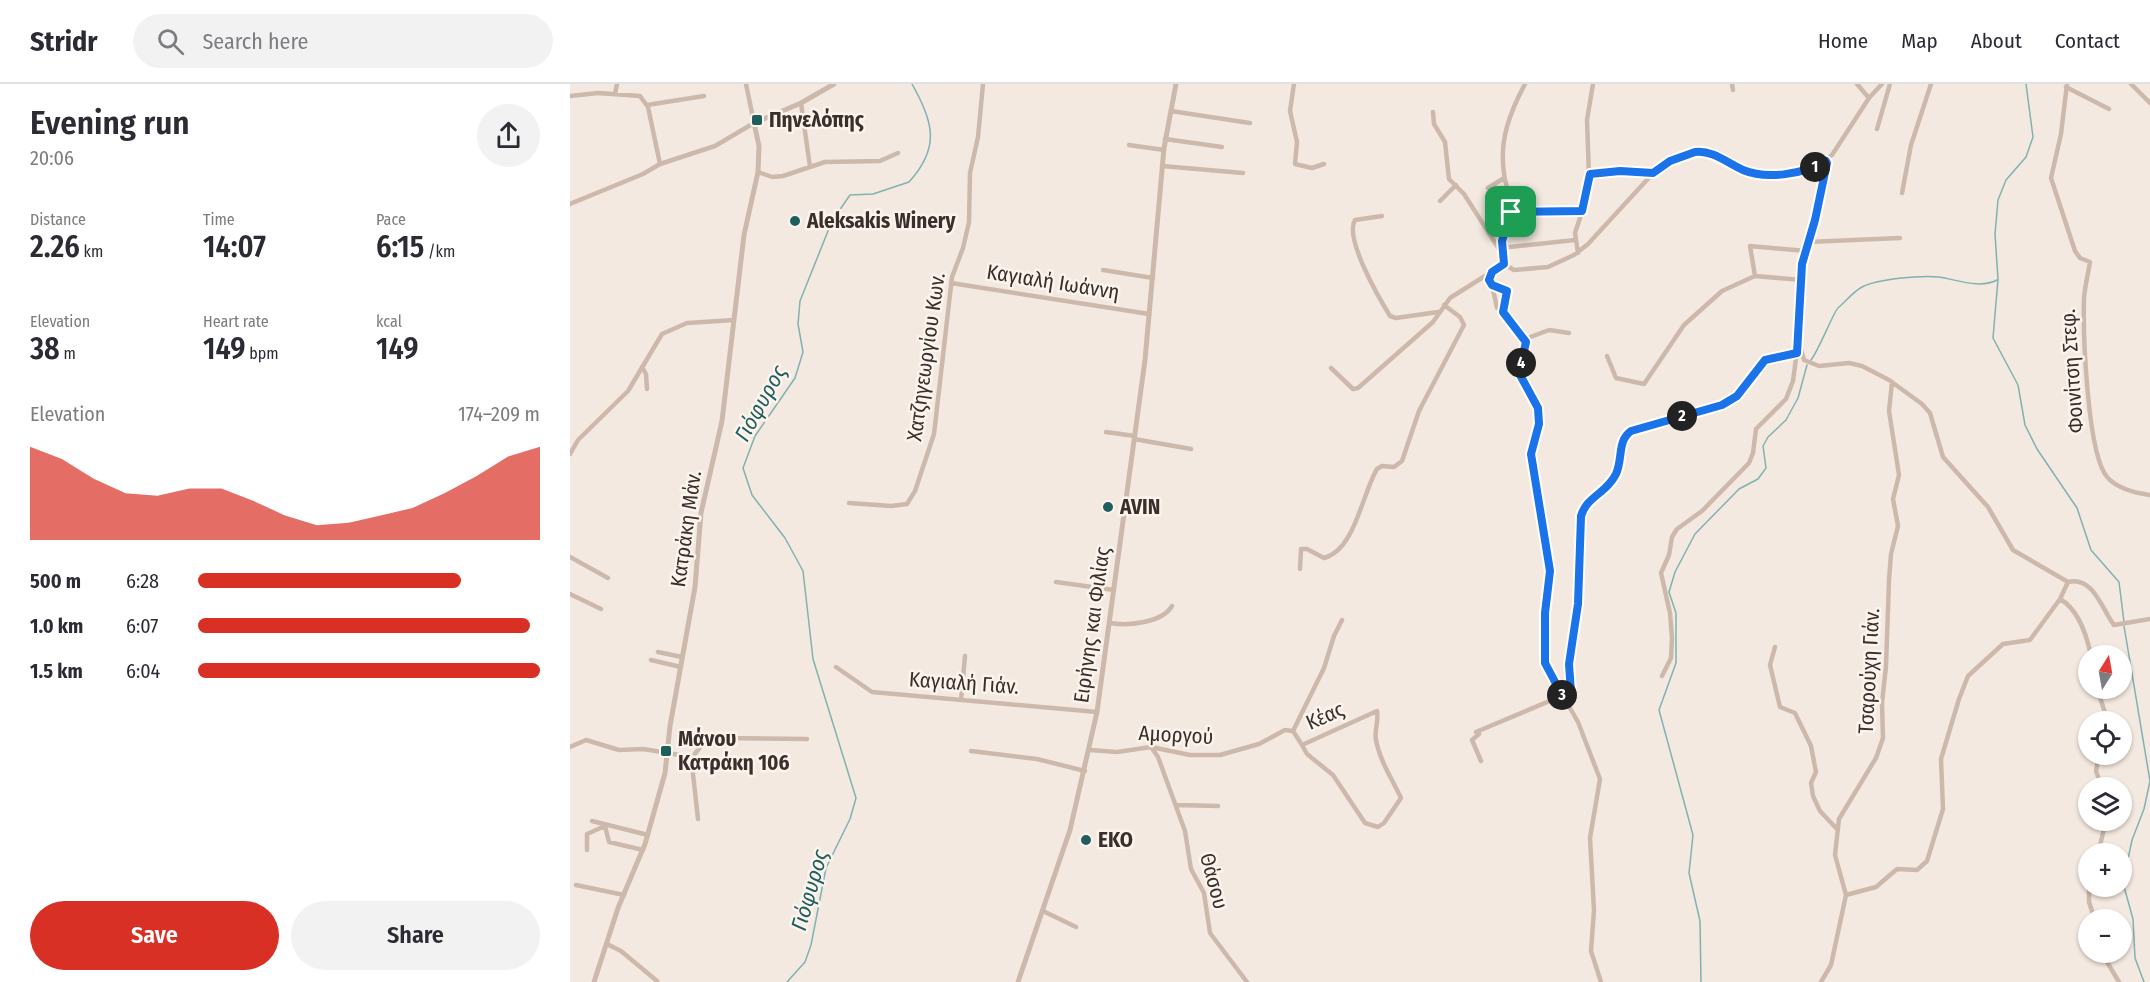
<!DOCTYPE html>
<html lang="en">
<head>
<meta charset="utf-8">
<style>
	:root { --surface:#fff; --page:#f2f2f3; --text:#2b2b33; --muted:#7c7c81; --line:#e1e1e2; --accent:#d93025 }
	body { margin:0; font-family:"Fira Sans Condensed",sans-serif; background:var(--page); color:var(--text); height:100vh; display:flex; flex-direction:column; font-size:22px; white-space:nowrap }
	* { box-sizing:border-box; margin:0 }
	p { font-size:20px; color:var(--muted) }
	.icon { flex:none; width:33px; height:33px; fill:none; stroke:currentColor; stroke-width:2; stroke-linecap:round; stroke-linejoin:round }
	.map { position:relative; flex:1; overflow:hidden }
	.drawer { display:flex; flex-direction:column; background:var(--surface); width:570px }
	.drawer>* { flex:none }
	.needle { width:39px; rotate:11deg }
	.tools { position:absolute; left:1508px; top:561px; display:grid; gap:12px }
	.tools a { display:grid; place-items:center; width:54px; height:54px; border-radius:50%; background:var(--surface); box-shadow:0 2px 4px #0004; font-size:30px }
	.pin { position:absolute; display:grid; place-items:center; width:51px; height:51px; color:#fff; margin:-26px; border-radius:12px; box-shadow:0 3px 9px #0006 }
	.km { position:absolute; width:30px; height:30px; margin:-15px; border-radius:50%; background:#222; color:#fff; font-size:16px; line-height:30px; text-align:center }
	.round { display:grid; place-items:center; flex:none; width:63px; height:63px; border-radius:32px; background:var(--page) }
	.headline { display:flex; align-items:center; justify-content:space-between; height:102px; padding:0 30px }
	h1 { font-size:33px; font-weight:600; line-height:45px }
	.metrics { display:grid; grid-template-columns:repeat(3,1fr); gap:9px; height:102px; padding:6px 30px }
	.metrics div { display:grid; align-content:center }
	.metrics b { font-size:30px; font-weight:600 }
	.metrics small { font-size:16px; font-weight:400 }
	.metrics p { font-size:16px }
	.chart { height:168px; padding:12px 30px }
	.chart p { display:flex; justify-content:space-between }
	.chart svg { width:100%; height:108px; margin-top:6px; fill:var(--accent); opacity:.7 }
	.action { display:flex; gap:12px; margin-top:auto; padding:12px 30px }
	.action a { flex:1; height:69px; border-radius:36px; background:var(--accent); color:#fff; font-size:24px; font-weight:600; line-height:69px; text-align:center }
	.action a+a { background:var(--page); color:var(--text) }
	ul { padding:0 30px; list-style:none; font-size:20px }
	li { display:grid; grid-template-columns:96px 72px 1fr; align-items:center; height:45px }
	li i { height:15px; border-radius:8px; background:var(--accent) }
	header { display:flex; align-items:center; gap:36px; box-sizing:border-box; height:84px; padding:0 30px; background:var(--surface); border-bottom:2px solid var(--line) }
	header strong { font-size:28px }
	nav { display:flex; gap:33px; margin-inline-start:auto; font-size:21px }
	.search { width:420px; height:54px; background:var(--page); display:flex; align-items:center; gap:15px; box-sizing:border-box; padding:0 21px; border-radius:33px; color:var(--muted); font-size:22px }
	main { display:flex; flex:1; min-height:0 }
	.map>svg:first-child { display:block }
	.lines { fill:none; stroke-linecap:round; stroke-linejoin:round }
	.stream { stroke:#7fb2b1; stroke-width:1.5 }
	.minor { stroke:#cdb9ac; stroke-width:4.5 }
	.tertiary { stroke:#cdb9ac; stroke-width:5 }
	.route-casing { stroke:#fff; stroke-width:12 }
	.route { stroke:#1a73e8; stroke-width:8 }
	.poi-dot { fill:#1f5d5e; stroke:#fbf4ed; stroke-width:2 }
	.labels { text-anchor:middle; stroke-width:5; stroke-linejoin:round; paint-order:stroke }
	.poi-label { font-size:21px; font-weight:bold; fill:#3b2f2b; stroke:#fbf4ed; text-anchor:start }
	.street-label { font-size:21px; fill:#3b2f2b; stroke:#fbf4ed }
	.water-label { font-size:22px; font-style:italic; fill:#1f5d5e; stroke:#fbf4ed }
</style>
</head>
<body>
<header>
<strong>Stridr</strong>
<div class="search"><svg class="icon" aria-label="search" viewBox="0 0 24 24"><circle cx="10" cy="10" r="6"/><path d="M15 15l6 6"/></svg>Search here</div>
<nav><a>Home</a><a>Map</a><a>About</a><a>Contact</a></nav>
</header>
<main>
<section class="drawer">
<div class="headline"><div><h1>Evening run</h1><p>20:06</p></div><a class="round"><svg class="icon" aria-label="share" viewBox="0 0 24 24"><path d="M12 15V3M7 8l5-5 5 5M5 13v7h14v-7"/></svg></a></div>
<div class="metrics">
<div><p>Distance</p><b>2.26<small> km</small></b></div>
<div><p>Time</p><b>14:07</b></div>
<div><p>Pace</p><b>6:15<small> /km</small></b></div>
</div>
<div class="metrics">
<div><p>Elevation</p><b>38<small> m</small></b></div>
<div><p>Heart rate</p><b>149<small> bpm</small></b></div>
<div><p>kcal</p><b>149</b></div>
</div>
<div class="chart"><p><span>Elevation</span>174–209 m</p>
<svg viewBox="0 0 160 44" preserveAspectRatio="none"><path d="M0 44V6L10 11L20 19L30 25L40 26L50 23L60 23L70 28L80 34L90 38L100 37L110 34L120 31L130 25L140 18L150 10L160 6V44z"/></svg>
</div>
<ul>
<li><b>500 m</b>6:28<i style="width:77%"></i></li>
<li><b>1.0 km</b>6:07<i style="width:97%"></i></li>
<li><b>1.5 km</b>6:04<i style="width:100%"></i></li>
</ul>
<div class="action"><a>Save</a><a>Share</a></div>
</section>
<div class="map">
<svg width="1580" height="898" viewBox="0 0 1580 898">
	<rect width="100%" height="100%" fill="#f4e9e0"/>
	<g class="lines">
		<path class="stream" d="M1456,0L1463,53L1456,73L1436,96L1428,116L1425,150L1428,195L1423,254L1448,301L1455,341L1467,365L1507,424L1521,466L1549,498L1554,538
			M1241,276C1249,266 1264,227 1268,224C1275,218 1284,207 1292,203C1307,195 1352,191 1369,193C1388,196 1410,205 1427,196
			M1554,542L1580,697L1574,725L1562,756L1553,799L1563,835L1565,874L1574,898
			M217,898L235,878L241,861L256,784L280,735L286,714L243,575L233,487L215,454L182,411L173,384L185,352L225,294L233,268L228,240L230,217L262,137L280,111L303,110L339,98C371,63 363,38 342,0
			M1131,898L1130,837L1119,789L1123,751L1089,626L1106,579V529L1099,508L1105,488L1125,450L1169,405L1188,395L1196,384L1193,362L1198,353L1216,336L1228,314L1237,281"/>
		<path class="minor" d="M724,0L720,27L727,58L725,80L742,84L754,80
			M1162,0L1163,6
			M1287,0L1299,14
			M1497,0L1491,50L1481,94L1505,167L1510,174L1520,178C1518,190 1515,202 1514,214C1513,247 1517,373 1538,394C1548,405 1566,409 1580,411
			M1561,0L1580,19
			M1496,3L1539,25
			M45,10L47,0
			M0,12L28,9L70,12L78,23L90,80
			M231,19L240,83
			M77,21L134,12
			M601,27L680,39
			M863,28L864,40L875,58L879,95L894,110L931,168
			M1307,45L1320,0
			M595,55L652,63
			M559,61L594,66
			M1256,77L1257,85C1244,143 1215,218 1234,276L1249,282L1279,279L1292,282L1319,296L1352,320L1360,329L1373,373L1418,423L1443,466L1498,498C1524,492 1532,526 1544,541L1580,535
			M592,82L673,89
			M188,88L202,93L213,92L255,78L310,77L328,69
			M1020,90L1050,87L1083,89
			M918,104L934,94
			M1332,109L1341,61L1361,0
			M870,117L886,101
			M0,120L73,90L90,80L145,62L184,39L176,0
			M941,128L1012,127
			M812,132L785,136C774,154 809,214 820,232L826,234L868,228
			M1238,158L1330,154
			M931,164L1005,156
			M1008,169L1005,149L1015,119L1019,93L1017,36L1023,0
			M934,180L944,186L978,183L1004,171L1018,160L1086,86L1123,68L1140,69L1181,89H1225L1246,82L1262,71L1299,14L1312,0
			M934,180C926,161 939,145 941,126C942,113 935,102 934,89C929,56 940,28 955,0
			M533,186L583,194
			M922,188L920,199L937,207L933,228L956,258L949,289L966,316L969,332L961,370L980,487L975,529L976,582L1008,638L1030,695L1020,754L1024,826L1021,867L1031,898
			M1185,192L1180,162L1236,167
			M381,199L579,230
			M922,201L927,224
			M955,255L979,246L999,249
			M1037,272L1046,294L1074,300L1114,241L1152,207L1185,192L1232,196
			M72,283L76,290L77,305
			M761,284L783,305L788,304L863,238L880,214L934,180
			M536,348L565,352
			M564,355L621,365
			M0,370L8,356L58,307L92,250L117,239L164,236
			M279,419L321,422L337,420L345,407L364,350L382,193L393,164L399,138L400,89L408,53L413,0
			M0,473L38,494
			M730,485L731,465H737L754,474C785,466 792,410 807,385L812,382L824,383L832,377L849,327L894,241L890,233L874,221
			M486,498L544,506
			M0,510L31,525
			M1490,515C1508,525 1517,552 1521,572
			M540,539C558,542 592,539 602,522
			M1205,563L1200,581L1210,623L1225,629L1241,662L1246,688L1241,699L1243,712L1250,727L1267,745
			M88,568L112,573
			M81,576L111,583
			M266,583L302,608L527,628
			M1092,592L1101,574L1102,554L1100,529L1091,489L1099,471L1102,453L1107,445L1132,427L1179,379L1183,369L1186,345L1216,315L1223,297L1228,259
			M1527,604L1538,638
			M391,616L395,572
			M723,647L732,661L807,627C809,638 804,645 806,656C810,677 822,695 831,714L814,739L808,743L795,739L763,691L737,670L732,661
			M723,647L754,584L764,552L772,536
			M0,663L16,656L49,666L73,665L116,672L122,681L128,735
			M581,663L588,673L615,747L621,785L634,809L640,849L677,898
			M520,666L547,668L581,663L620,671H650L689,660L715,646L723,647
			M401,667L467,675L515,687
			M1529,670L1526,687L1532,704
			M120,676L135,657L142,654L237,655
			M911,677L902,656L909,650L906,648L1001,608C1001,549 1010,490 1011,432C1017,412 1036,411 1046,390C1053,375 1047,357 1061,347L1152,321L1167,312L1195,276L1227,269
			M606,721L648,722
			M22,737L78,751
			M35,742L39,758L73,766
			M17,766V750L35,742
			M1528,770L1536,736
			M6,801L54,811
			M1519,802V818L1525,836
			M1276,811L1306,803L1327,785L1347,786L1357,777L1373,725L1371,675L1389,615L1398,592L1433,560L1460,556L1490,515L1498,498
			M473,827L506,843
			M37,860L51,867L87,897
			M1531,868L1549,898
			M1251,898L1261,881L1276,811L1265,771L1269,735L1306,674L1313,654L1312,619L1316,582L1319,496L1321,470L1328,442L1323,415L1329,391L1319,327L1322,298"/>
		<path class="tertiary" d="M24,898L48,824L75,760L95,689L100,642L125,503L131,429L152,337L174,151L188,88L189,62L184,39L231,19L264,0
			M448,898L500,746L527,628L575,276L594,64L606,0"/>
	</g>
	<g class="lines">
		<g class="route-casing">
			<path id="route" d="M1125,68C1143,66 1157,79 1173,86C1197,96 1234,90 1256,77L1257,79L1245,136L1232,180L1227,269L1195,276L1167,312L1152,321L1061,347C1047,357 1053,375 1046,390C1036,410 1017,412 1011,432L1008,520L999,580L1001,608L993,613L975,579V529L980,487L961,370L969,340L968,324L949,289L956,258L933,228L937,207L922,201L919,196L922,188L934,180L932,157L941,128L1012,127L1020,90L1050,87L1083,89L1100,77Z"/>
		</g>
		<use href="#route" class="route"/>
	</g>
	<g class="poi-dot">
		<rect x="181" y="30" width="12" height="12" rx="3"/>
		<circle cx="225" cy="137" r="6"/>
		<circle cx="538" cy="423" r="6"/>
		<rect x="90" y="661" width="12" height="12" rx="3"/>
		<circle cx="516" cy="756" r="6"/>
	</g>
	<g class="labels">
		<g class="poi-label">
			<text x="199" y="43">Πηνελόπης</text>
			<text x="237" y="144">Aleksakis Winery</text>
			<text x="550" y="430">AVIN</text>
			<text x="108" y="662">Μάνου<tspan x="108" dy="24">Κατράκη 106</tspan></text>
			<text x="528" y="763">EKO</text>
		</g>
		<g class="street-label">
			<text transform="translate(483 198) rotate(9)" y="7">Καγιαλή Ιωάννη</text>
			<text transform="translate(356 273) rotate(-82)" y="7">Χατζηγεωργίου Κων.</text>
			<text transform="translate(1502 287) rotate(-94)" y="7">Φοινίτση Στεφ.</text>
			<text transform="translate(116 445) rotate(-82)" y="7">Κατράκη Μάν.</text>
			<text transform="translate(522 541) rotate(-82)" y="7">Ειρήνης και Φιλίας</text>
			<text transform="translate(1299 587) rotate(-87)" y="7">Τσαρούχη Γιάν.</text>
			<text transform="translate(394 599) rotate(4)" y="7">Καγιαλή Γιάν.</text>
			<text transform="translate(755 632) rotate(-24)" y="7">Κέας</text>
			<text transform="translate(606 651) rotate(3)" y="7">Αμοργού</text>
			<text transform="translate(644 797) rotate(75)" y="7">Θάσου</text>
		</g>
		<g class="water-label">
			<text transform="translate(190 319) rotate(-61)" y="8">Γιόφυρος</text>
			<text transform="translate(239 806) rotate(-74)" y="8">Γιόφυρος</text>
		</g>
	</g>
</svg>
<div class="tools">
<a><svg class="needle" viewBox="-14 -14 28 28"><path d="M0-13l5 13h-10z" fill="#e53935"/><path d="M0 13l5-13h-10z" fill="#7c7c81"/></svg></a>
<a><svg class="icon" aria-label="locate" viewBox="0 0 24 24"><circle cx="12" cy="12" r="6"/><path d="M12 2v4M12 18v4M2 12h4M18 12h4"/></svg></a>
<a><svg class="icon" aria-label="layers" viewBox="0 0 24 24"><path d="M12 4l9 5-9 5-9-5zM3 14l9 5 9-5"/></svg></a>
<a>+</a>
<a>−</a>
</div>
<div class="pin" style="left:941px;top:128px;background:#1e9e55"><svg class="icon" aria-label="arrive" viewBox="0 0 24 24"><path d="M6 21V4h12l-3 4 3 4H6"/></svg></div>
<b class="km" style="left:1245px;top:83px">1</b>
<b class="km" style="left:1112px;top:332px">2</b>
<b class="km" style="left:992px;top:611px">3</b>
<b class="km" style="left:951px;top:279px">4</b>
</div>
</main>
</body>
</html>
